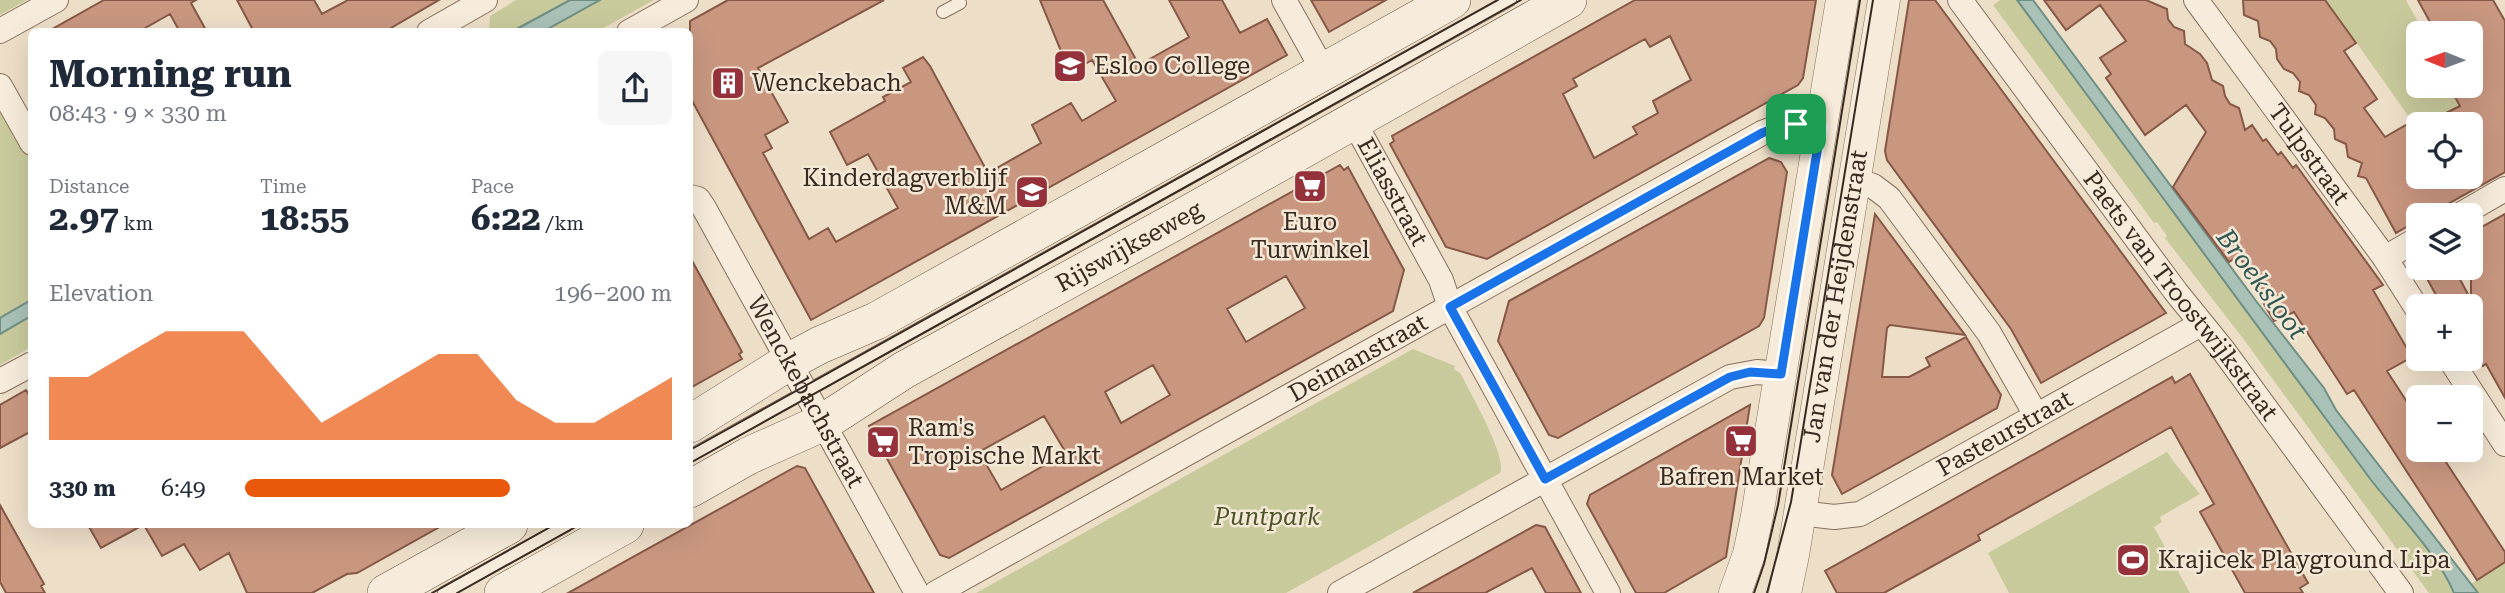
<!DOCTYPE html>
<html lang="en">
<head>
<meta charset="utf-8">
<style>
	:root { --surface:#fff; --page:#f6f6f7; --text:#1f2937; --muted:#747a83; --accent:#ea580c }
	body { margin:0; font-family:"Roboto Serif",serif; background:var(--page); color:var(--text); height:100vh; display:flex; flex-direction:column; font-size:26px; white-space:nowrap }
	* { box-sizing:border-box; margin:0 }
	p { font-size:23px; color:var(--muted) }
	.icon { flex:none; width:38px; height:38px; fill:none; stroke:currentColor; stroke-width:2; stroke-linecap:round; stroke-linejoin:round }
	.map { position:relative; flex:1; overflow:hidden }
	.sheet { position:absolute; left:28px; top:28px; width:665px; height:500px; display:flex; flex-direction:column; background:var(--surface); border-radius:10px; box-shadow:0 7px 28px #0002 }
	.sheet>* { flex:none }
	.needle { width:46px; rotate:271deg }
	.controls { position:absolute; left:2406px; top:21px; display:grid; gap:14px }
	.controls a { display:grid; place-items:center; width:77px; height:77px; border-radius:10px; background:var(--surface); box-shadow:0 7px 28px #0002; font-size:35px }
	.pin { position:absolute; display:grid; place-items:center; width:60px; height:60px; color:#fff; margin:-30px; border-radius:14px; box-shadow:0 4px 10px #0006 }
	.round { display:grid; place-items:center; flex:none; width:74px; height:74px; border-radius:10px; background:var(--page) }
	.head { display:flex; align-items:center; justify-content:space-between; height:119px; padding:0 21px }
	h1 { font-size:38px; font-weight:700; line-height:52px }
	.stats { display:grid; grid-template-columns:repeat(3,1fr); gap:10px; height:119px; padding:7px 21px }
	.stats div { display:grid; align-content:center }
	.stats b { font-size:35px; font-weight:700 }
	.stats small { font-size:19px; font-weight:400 }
	.stats p { font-size:19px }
	.chart { height:196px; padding:14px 21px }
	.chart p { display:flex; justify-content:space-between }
	.chart svg { width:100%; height:126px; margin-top:7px; fill:var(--accent); opacity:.7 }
	ul { padding:0 21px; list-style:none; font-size:23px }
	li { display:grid; grid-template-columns:112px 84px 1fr; align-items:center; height:52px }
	li i { height:18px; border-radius:9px; background:var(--accent) }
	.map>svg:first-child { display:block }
	.green { fill:#c9ca9c }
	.water { fill:#a9c1b7; stroke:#6f8f84; stroke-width:2 }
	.building { fill:#c99780; stroke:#865845; stroke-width:2; fill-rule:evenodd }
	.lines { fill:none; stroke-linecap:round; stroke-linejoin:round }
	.service-casing { stroke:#88705e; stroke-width:14 }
	.minor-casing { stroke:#88705e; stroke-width:26 }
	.tertiary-casing { stroke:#88705e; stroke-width:33 }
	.secondary-casing { stroke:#6a5141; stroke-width:38 }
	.service { stroke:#f7ecdb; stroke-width:12 }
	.minor { stroke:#f7ecdb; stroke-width:24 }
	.tertiary { stroke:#f7ecdb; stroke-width:32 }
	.secondary { stroke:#f7ecdb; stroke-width:37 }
	.tram { stroke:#392a21; stroke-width:2 }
	.route-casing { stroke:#fff; stroke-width:14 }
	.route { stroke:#1a73e8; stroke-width:9 }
	.labels { text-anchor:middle; stroke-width:5; stroke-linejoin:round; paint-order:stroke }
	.poi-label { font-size:24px; fill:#392a21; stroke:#f4e9d7; text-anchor:start }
	.street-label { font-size:24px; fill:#392a21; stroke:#f4e9d7 }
	.park-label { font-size:24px; font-style:italic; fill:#4d5428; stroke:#f4e9d7 }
	.water-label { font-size:26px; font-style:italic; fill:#315852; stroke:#f4e9d7 }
</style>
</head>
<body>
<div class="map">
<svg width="2505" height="593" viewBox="0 0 2505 593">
	<rect width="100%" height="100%" fill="#eddec8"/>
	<path class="green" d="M0,0H27L0,15Z
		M516,0H570L513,31L489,32L490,16Z
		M600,0H654L598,31L544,32Z
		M2000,0H2017L2371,480C2397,512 2439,556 2454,593H2429L2242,337L2165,238L2167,236L2157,222L2154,223L1993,5Z
		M2326,0H2406L2424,33H2418V86H2454L2459,94L2505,81L2424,124H2418L2417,128Z
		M0,105L32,162L31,300L0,318Z
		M31,316V347L0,365V334Z
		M1413,349L1455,366L1454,369L1460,373C1469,390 1508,458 1500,473L1286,593H976Z
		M2167,452L2173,461L2200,494L2160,517L2162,522L2154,527L2190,593H2009L1988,553Z
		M2505,562V593H2478L2471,584Z"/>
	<path class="water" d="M570,0H600L544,31H513Z
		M2017,0H2033L2256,301L2324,388L2336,410L2478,593H2454C2439,556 2397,513 2371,480Z
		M31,300V316L0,334V318Z"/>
	<path class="building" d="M104,0H196L191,3L207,32H180L170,14L138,32H47Z
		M237,0H314L322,14L348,0H439L384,32H254Z
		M728,0H884L758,68L788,122L765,135L772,148L763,153L809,239L828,228L836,242L898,208L868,154L847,165L830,132L885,101L883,97L911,82L903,68L923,57L930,66L988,173L1041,143L1032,125L1071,103L1082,121L1116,101L1092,60L1070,73L1040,0H1103L1139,65L1189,37L1169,0H1222L1240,33L1267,19L1287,55L811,320L690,97V21Z
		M1311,0H1386L1329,32Z
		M1635,0H1816L1803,78L1798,85L1487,259L1446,247L1390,144L1394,141L1392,136ZM1670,36L1691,80L1653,101L1658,113L1633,127L1637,134L1594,158L1563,94L1577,86L1573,79L1645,39L1650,47Z
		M1909,0H1935L2166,313L2041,383L2011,329L1887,160L1885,151Z
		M2044,0H2146L2167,9L2168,19L2174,27L2184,31L2185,44L2200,54L2207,63L2212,80L2223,86L2225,96L2230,104L2239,108L2245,130L2252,125L2263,141L2266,139L2278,155L2281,152L2293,168L2296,165L2383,285L2373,290L2412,357L2387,371L2418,419V450H2438L2505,552V562L2477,580L2354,390L2347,394L2294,312L2274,321L2264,304L2267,302L2239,256L2229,262L2173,187L2206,132L2186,105L2145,135L2106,78L2111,74L2100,58L2126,41L2100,5L2066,30Z
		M2243,0H2325L2356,43L2344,51L2377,99L2364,108L2385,137L2413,121L2418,131V187L2436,177H2471V124H2424L2460,106L2449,86H2471V33H2436L2418,0H2493L2505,21V172L2428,215H2418V220L2396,233L2366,178L2358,176L2362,163L2348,157L2346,144L2335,139L2334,129L2325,118L2315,114L2316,105L2309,95L2299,91L2300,82L2293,73L2284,69L2277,59L2276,49L2270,41L2260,37L2258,21L2244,15Z
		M1769,158L1781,162L1787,172L1764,318L1759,326L1558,438L1549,435L1498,341L1509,301Z
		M1340,165L1344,170L1348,167L1404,270L1393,311L949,558L940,555L869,426ZM1286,276L1305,308L1246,342L1227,309ZM1153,365L1170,395L1121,423L1105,392ZM1044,416L1066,453L1001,490L979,452Z
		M1875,214L1965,335L1890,325L1887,328L1882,377H1909L1930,366L1926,358L1966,337L2001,395L1997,408L1842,494L1832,475Z
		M2505,214V398L2486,364L2483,366L2471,344V306H2442L2425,275L2432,271L2433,268H2454L2471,300V233Z
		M690,257L742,352L739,354L742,359L690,388Z
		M2190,374L2308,583L2300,588L2303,593H2245L2200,512L2214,504L2171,427L1978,535L1980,540L1884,593H1837L1825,571L2172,377L2175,383Z
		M26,390L32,400V431L0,448V405Z
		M1750,405L1726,557L1664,593H1636L1587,504L1590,495Z
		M797,466L805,468L874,593H568Z
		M0,505L44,584L41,586L45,593H6L0,582Z
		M88,525H143L101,548Z
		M144,525H443L357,573L347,574L312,593H247L229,553L200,570L184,544L162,556Z
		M1536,525L1545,527L1581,593H1546L1532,568L1485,593H1413Z"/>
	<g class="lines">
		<g class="service-casing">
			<path id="service" d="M943,12L960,3L958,0
				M690,456L1510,0
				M444,593L567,525"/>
		</g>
		<g class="minor-casing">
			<g id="minor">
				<path d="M1284,0L1324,72"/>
				<path id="s1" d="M1960,0L2176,292L2223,350L2401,593"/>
				<path id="s2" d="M2196,0L2385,258L2418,310"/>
				<path d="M0,31L56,0"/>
				<path d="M429,32L485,0"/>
				<path d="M629,32L686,0"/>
				<path d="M0,86L32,143"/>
				<path id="s3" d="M1353,120L1441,280L1450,307L1608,593"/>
				<path d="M1855,180L1873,186L1889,198L1989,333L2036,415"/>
				<path id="s4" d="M690,197L698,199L704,208L917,593"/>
				<path d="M2460,215L2505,189"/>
				<path d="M2385,258L2418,239"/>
				<path d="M2450,359L2505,444"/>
				<path d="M0,381L32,364"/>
				<path id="s5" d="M1800,513L1834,517L1860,514L2201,324"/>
				<path id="s6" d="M936,593L1762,133L1788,123L1821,127"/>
				<path d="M1340,593L1730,377L1757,372L1781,374"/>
			</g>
		</g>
		<g class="tertiary-casing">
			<g id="tertiary">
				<path d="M1735,593L1749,554L1757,516L1842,0"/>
				<path id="s7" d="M1785,593L1793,555L1884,0"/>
			</g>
		</g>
		<g class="secondary-casing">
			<g id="secondary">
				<path d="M690,424L790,361L820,345L876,321L1452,0"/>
				<path id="s8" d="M690,489L748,456L824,422L904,370L1174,222L1568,0"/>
				<path d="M386,593L509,525"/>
				<path d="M503,593L625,525"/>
			</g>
		</g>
		<use href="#service" class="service"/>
		<use href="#minor" class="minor"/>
		<use href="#tertiary" class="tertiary"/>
		<use href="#secondary" class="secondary"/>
		<path class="tram" d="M690,450L1498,0
			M690,463L1521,0
			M432,593L554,525
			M457,593L579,525
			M1754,593L1764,564L1778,505L1860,0
			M1767,593L1791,502L1873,0"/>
	</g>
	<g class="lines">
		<g class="route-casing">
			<path id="route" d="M1788,123L1821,127L1781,374L1750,372L1730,377L1545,479L1450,307L1762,133Z"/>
		</g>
		<use href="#route" class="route"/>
	</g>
	<defs>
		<g id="school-square" transform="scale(1.75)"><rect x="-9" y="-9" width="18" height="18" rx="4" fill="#94313b" stroke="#f4e9d7"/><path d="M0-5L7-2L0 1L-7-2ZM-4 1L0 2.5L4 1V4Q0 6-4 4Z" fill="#fff"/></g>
		<g id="building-square" transform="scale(1.75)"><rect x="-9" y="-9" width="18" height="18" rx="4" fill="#94313b" stroke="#f4e9d7"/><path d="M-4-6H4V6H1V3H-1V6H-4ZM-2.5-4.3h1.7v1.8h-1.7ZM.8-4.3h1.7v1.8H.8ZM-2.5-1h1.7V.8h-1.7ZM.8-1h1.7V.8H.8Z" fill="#fff"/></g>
		<g id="supermarket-square" transform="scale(1.75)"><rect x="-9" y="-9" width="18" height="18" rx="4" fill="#94313b" stroke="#f4e9d7"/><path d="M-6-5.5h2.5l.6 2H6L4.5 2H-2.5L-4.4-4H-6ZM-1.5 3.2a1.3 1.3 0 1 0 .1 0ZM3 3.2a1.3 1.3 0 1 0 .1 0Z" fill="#fff"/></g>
		<g id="stadium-square" transform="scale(1.75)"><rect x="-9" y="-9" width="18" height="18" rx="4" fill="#94313b" stroke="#f4e9d7"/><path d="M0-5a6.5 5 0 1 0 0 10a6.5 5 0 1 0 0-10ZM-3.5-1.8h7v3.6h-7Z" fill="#fff"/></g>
	</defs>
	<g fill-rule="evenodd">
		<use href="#school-square" x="1070" y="66"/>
		<use href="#building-square" x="728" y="83"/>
		<use href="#supermarket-square" x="1310" y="186"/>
		<use href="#school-square" x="1032" y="192"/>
		<use href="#supermarket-square" x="1741" y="441"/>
		<use href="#supermarket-square" x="883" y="442"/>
		<use href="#stadium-square" x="2133" y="560"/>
	</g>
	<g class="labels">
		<g class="poi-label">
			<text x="1094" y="74">Esloo College</text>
			<text x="752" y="91">Wenckebach</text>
			<text x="1007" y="186" text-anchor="end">Kinderdagverblijf<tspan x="1007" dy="28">M&amp;M</tspan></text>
			<text x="1310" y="230" text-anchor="middle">Euro<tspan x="1310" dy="28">Turwinkel</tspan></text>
			<text x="908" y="436">Ram's<tspan x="908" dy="28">Tropische Markt</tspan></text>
			<text x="1741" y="485" text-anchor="middle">Bafren Market</text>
			<text x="2158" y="568">Krajicek Playground Lipa</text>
		</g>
		<g class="street-label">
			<text dy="8" stroke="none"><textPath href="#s2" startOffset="191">Tulpstraat</textPath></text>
			<text dy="8" stroke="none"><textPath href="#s3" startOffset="82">Eliasstraat</textPath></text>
			<text dy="8" stroke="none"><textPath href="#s8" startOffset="502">Rijswijkseweg</textPath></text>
			<text dy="8" stroke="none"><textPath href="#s1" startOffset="369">Paets van Troostwijkstraat</textPath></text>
			<text dy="8" stroke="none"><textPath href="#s7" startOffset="301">Jan van der Heijdenstraat</textPath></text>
			<text dy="8" stroke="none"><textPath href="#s6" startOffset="483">Deimanstraat</textPath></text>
			<text dy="8" stroke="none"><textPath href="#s4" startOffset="229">Wenckebachstraat</textPath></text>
			<text dy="8" stroke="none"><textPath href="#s5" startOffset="226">Pasteurstraat</textPath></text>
		</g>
		<g class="park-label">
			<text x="1267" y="525">Puntpark</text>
		</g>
		<g class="water-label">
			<text transform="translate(2262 284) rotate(53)" y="9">Broeksloot</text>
		</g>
	</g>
</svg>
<div class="controls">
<a><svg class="needle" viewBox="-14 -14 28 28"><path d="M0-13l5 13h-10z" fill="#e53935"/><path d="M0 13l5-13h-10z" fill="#747a83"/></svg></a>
<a><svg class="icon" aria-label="locate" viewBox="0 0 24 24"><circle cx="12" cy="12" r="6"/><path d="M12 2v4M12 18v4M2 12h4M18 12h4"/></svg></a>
<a><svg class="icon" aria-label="layers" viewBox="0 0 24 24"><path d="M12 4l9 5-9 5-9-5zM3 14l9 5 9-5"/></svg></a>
<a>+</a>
<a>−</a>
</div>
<div class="pin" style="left:1796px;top:124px;background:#1e9e55"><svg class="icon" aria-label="arrive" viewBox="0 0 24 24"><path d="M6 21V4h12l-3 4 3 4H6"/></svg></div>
<section class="sheet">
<div class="head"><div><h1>Morning run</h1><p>08:43 · 9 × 330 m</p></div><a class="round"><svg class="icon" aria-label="share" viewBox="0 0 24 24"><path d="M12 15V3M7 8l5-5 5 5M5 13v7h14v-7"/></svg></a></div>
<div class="stats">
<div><p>Distance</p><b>2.97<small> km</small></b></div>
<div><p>Time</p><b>18:55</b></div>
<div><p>Pace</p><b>6:22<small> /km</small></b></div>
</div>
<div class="chart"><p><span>Elevation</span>196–200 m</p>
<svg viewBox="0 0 160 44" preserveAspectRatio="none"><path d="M0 44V22L10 22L20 14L30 6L40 6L50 6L60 22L70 38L80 30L90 22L100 14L110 14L120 30L130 38L140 38L150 30L160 22V44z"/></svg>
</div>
<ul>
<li><b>330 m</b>6:49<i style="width:62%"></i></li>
</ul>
</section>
</div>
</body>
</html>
